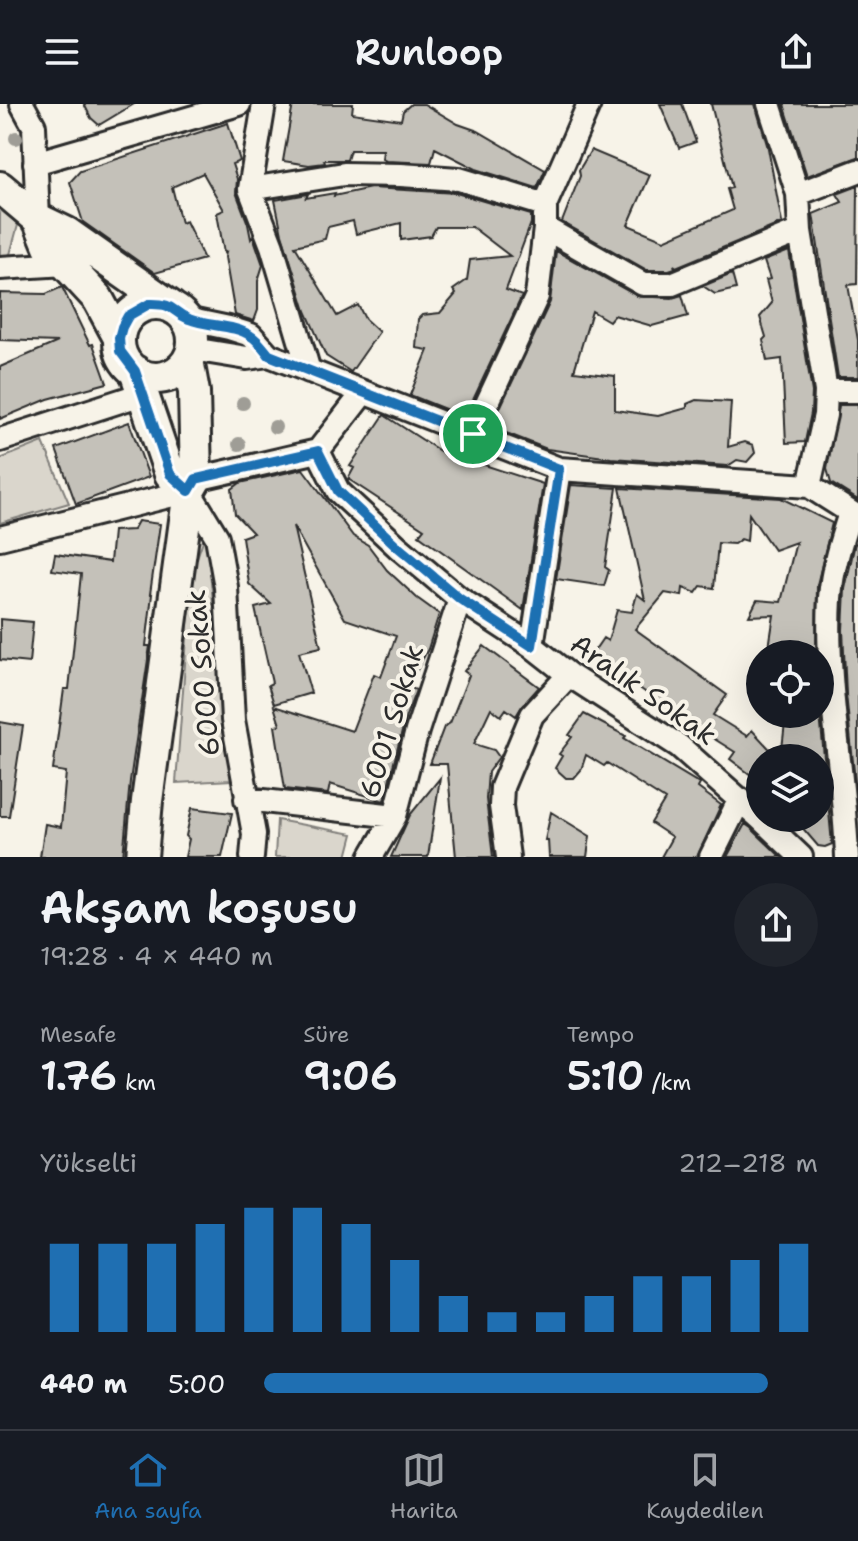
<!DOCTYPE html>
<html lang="tr">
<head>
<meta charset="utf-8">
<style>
	:root { --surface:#171b24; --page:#20242c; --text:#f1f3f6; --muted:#9ea1a6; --line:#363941; --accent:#1f6fb2 }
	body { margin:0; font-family:"Shantell Sans",sans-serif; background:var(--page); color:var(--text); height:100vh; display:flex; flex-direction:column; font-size:30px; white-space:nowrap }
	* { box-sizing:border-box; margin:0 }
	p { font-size:26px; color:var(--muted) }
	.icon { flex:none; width:44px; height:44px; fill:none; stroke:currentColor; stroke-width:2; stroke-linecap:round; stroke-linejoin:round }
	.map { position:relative; height:753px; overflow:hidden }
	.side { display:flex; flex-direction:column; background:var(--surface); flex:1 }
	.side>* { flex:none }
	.fabs { position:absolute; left:746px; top:536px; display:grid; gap:16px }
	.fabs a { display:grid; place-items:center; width:88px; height:88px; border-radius:50%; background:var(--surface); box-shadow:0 8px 32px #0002; font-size:40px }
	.pin { position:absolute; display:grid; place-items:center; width:68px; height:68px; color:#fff; margin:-34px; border:4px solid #fff; border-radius:50%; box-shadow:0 2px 8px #0007 }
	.round { display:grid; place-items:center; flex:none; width:84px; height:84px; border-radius:42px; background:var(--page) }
	.headline { display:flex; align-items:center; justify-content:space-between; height:136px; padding:0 40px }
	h1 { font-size:44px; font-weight:600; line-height:60px }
	.figures { display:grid; grid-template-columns:repeat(3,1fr); gap:12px; height:136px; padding:8px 40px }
	.figures div { display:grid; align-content:center }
	.figures b { font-size:40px; font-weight:600 }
	.figures small { font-size:22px; font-weight:400 }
	.figures p { font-size:22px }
	.chart { height:224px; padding:16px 40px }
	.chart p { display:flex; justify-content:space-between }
	.chart svg { width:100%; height:144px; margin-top:8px; stroke:var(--accent); stroke-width:6 }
	ul { padding:0 40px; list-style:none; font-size:26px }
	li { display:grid; grid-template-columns:128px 96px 1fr; align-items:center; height:60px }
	li i { height:20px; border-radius:10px; background:var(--accent) }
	header { display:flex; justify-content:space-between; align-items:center; height:104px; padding:0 40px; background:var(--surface); font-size:36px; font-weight:600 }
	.menu { display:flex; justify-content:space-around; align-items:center; height:112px; border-top:2px solid var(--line); background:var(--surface); font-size:22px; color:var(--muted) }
	.menu a { display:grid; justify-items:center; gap:4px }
	.menu .selected { color:var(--accent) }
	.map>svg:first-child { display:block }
	.green { fill:#dad6cc; stroke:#82807c; stroke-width:2 }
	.building { fill:#c4c1b9; stroke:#2b2b2b; stroke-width:2 }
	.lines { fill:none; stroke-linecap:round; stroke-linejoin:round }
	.minor-casing { stroke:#2b2b2b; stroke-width:28 }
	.secondary-casing { stroke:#2b2b2b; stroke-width:36 }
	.minor { stroke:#f7f3e8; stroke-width:22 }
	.secondary { stroke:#f7f3e8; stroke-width:30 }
	.tree { fill:#9f9d96 }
	.route-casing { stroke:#fff; stroke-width:16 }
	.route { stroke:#1f6fb2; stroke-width:10 }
	.labels { text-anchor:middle; stroke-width:8; stroke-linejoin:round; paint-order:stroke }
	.street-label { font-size:28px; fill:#2b2b2b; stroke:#f7f3e8 }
</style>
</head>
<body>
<header><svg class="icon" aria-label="menu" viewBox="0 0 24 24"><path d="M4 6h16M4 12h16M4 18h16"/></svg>Runloop<svg class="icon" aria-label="share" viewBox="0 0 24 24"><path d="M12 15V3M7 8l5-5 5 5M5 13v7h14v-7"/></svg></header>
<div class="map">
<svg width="858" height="753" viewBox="0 0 858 753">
	<rect width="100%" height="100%" fill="#f7f3e8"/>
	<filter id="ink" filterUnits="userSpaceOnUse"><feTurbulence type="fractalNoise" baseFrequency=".0125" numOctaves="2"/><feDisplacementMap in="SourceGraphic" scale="16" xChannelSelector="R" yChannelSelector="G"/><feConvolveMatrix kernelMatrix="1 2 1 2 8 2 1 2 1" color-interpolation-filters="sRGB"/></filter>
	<g filter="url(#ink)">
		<path class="green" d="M0,100L18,121L9,154L0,156Z
			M43,338L69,399L0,419V355Z
			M206,428L231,676L176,679L192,468Z
			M277,716L353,730L347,753H275Z"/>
		<path class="building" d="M84,0H134L99,21L91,14Z
			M293,0H353L352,9L401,16L403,7L411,0H424L458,20L478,27L545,66L537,84L476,65L435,44L431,59L386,57L382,55L383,46H350L347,56H324L325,59L309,61L283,57Z
			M660,0H682L696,38L679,44Z
			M711,0H755L768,44L782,119L676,163L674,161L675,164L669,166H647L562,118L580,72L579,66L591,46L650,71L628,121L664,136L733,106L727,85L732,84Z
			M784,0H858V53L807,72Z
			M228,19L240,57L232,60L237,75L236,88L248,120L251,135L253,132L263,161L258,177V206L254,217L235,211L225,153L226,148L224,149L217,109L224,106L203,69L172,83L181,119L186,117L204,155L155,169L83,118L70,78L80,67Z
			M858,82L857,180L848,181L858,236V273H838L813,110L842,98L837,90Z
			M371,84L456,89L531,111V119L506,186L522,192L465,313L410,291L428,246L416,244L418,215L422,211L440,209L456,190L453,186L467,176L470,156L510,152L472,123H436L431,132L401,136V119L356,130L353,117L328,123L325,135L295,142L337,212L358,201L365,215L379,228L351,268L326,252L306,207L282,130L275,96L308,90L306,94L335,89L334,92Z
			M556,147L637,192L672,194L682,191L688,212L652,222L614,211L609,217L592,207L574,267L615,272V306L658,312L687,304V300L696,296L731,298L728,343L745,338L753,341L755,349L747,358L737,356L728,362L611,354L547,345L491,323L550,198Z
			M789,147L812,288L811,309L805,338L786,339L782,255L767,257L763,236L766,233L760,213L772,199L766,176L770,175L764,157Z
			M732,170L736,185L715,190L703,182Z
			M62,183L90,241L93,240L107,279L48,295L0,315V263L58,238L0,236V189L46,190Z
			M839,301H858V396L831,379L827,365Z
			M384,311L460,360L463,354L543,380L523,506L419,431L424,425L348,375L354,364L350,362Z
			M129,318L149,373L76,400L56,345Z
			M303,365L353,432L368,441L387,466L417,494L439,510L428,545L408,583L416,586L406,612L384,697L330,680L328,690L285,685L275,622L280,621L274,602L352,627L374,570L381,573L396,532L345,515L293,422L321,543L299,548L311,589L274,600L268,581L272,579L255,504L271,500L249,480L242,433L253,429L235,410L232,385L240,379Z
			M571,381L617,384L605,463L609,466L604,482L556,475Z
			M620,384L781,394L832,419L817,481L816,550H768L774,511L749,512L757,496L781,498L796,438L774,446L749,410L747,437L741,435L734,440L718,439L714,484L701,482L696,489L683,484L682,492L665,489L635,525L727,591L713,611L747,632L752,626L778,654H760V678L730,655L735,648L681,614L616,567L590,553L603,534L608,537L617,506L632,508L637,490L645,496Z
			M138,417L160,420L150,490H152L146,542H150L130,677L123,753H40L45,720L61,723L66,668L53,666L64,585H69L81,470L52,466L55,450L110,458L113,427L133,426Z
			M855,439L858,440V706L846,590L843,526L845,485Z
			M0,515L33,518L29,559L0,556Z
			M484,542L539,583L522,602L516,612L506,605L501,612L491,604L474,640L494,646L499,653L488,668L486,695L493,753H456L447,660H430L444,623L450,619L469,571L464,567Z
			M584,610L626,632L624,634L700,680L698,684L721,701L697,753H661L672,733L651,719L665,696L607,659L604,662L586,651L581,666L574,674H566L555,664L562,652L559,650L572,633L569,631Z
			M786,610H820L832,740L825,743L818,742L794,714H820V654H781Z
			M0,618L23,622L9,712H0Z
			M440,674L428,753H391L410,711Z
			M192,704L232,709L222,753H185L189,735L186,732Z
			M551,708L590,732L587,753H549L548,736H545Z
			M745,720L751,724L781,753H727Z"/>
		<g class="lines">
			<g class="minor-casing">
				<path id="minor" d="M22,0L34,22L38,115
					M264,0L250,85L272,142L309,267
					M769,0L798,90L800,127L826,287L825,311L809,382
					M35,59L239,0
					M250,85L344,70L401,71L459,75L545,101
					M798,90L858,67
					M545,124L643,180H672L800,127
					M0,164L66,160
					M186,215L229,224L251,231L269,251L559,365L809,382L858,413
					M192,245L247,254L269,251
					M826,287H858
					M473,330L537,192L545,124V101L589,0
					M0,336L142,290
					M318,347L338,387L398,443L460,495L532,542L569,571L679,642L760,714
					M196,375L318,347L363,289
					M0,434L189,387L217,433L226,483L233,616L254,730L252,753
					M532,542L559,365
					M246,695L395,712
					M760,714L801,753
					M371,753L395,712L417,627L460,495
					M508,753L501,702L502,683L532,611L569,571
					M711,753L740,695
					M847,753C844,666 825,580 830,494C832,465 841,437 850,409"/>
			</g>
			<g class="secondary-casing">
				<path id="secondary" d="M0,83L38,115L67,129L172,203
					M38,115L49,142L98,195L119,234
					M119 237a37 37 0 1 1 74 0a37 37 0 1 1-74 0Z
					M135,267L170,370L189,387
					M142,753L147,697L189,387L196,375L194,288L188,256"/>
			</g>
			<use href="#minor" class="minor"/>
			<use href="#secondary" class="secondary"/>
		</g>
		<g class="tree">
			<circle cx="16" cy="34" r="7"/>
			<circle cx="243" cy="299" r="7"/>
			<circle cx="275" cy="323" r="7"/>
			<circle cx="239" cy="340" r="7"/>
		</g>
	</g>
	<g class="lines" filter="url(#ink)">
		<g class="route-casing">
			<path id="route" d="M149,200C176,199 171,208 189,215C208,223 234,220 251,232C258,236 264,245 269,251L559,365L532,542L460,495L398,443L338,387L318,347L196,375L189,387L170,370L135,267L120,247L119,234L122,223L128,212Z"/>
		</g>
		<use href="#route" class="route"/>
	</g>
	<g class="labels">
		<g class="street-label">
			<text transform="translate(202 569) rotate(-95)" y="10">6000 Sokak</text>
			<text transform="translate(644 585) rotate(35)" y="10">Aralık Sokak</text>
			<text transform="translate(391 617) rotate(-73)" y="10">6001 Sokak</text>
		</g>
	</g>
</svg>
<div class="fabs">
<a><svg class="icon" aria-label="locate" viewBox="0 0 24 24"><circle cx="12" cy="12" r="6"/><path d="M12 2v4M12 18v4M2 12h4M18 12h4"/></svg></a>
<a><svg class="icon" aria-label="layers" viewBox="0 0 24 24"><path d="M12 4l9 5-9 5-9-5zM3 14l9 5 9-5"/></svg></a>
</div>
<div class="pin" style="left:473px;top:330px;background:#1e9e55"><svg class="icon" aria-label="arrive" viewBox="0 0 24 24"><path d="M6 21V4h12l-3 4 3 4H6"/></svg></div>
</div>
<section class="side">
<div class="headline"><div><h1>Akşam koşusu</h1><p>19:28 · 4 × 440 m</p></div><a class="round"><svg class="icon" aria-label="share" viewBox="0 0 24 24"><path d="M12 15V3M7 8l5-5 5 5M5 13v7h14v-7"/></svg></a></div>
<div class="figures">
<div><p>Mesafe</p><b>1.76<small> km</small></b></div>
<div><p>Süre</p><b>9:06</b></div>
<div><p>Tempo</p><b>5:10<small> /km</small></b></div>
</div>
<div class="chart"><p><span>Yükselti</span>212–218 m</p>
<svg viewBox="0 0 160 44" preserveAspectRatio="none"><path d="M5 44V17M15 44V17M25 44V17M35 44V11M45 44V6M55 44V6M65 44V11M75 44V22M85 44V33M95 44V38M105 44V38M115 44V33M125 44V27M135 44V27M145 44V22M155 44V17"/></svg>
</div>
<ul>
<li><b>440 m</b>5:00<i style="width:91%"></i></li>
</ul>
</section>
<nav class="menu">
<a class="selected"><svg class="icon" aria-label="home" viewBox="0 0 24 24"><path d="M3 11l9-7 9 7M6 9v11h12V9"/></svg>Ana sayfa</a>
<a><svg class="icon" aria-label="map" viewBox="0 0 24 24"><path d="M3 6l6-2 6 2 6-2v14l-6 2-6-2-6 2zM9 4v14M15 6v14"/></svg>Harita</a>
<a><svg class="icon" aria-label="saved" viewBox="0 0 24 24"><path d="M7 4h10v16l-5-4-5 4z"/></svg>Kaydedilen</a>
</nav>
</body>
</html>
